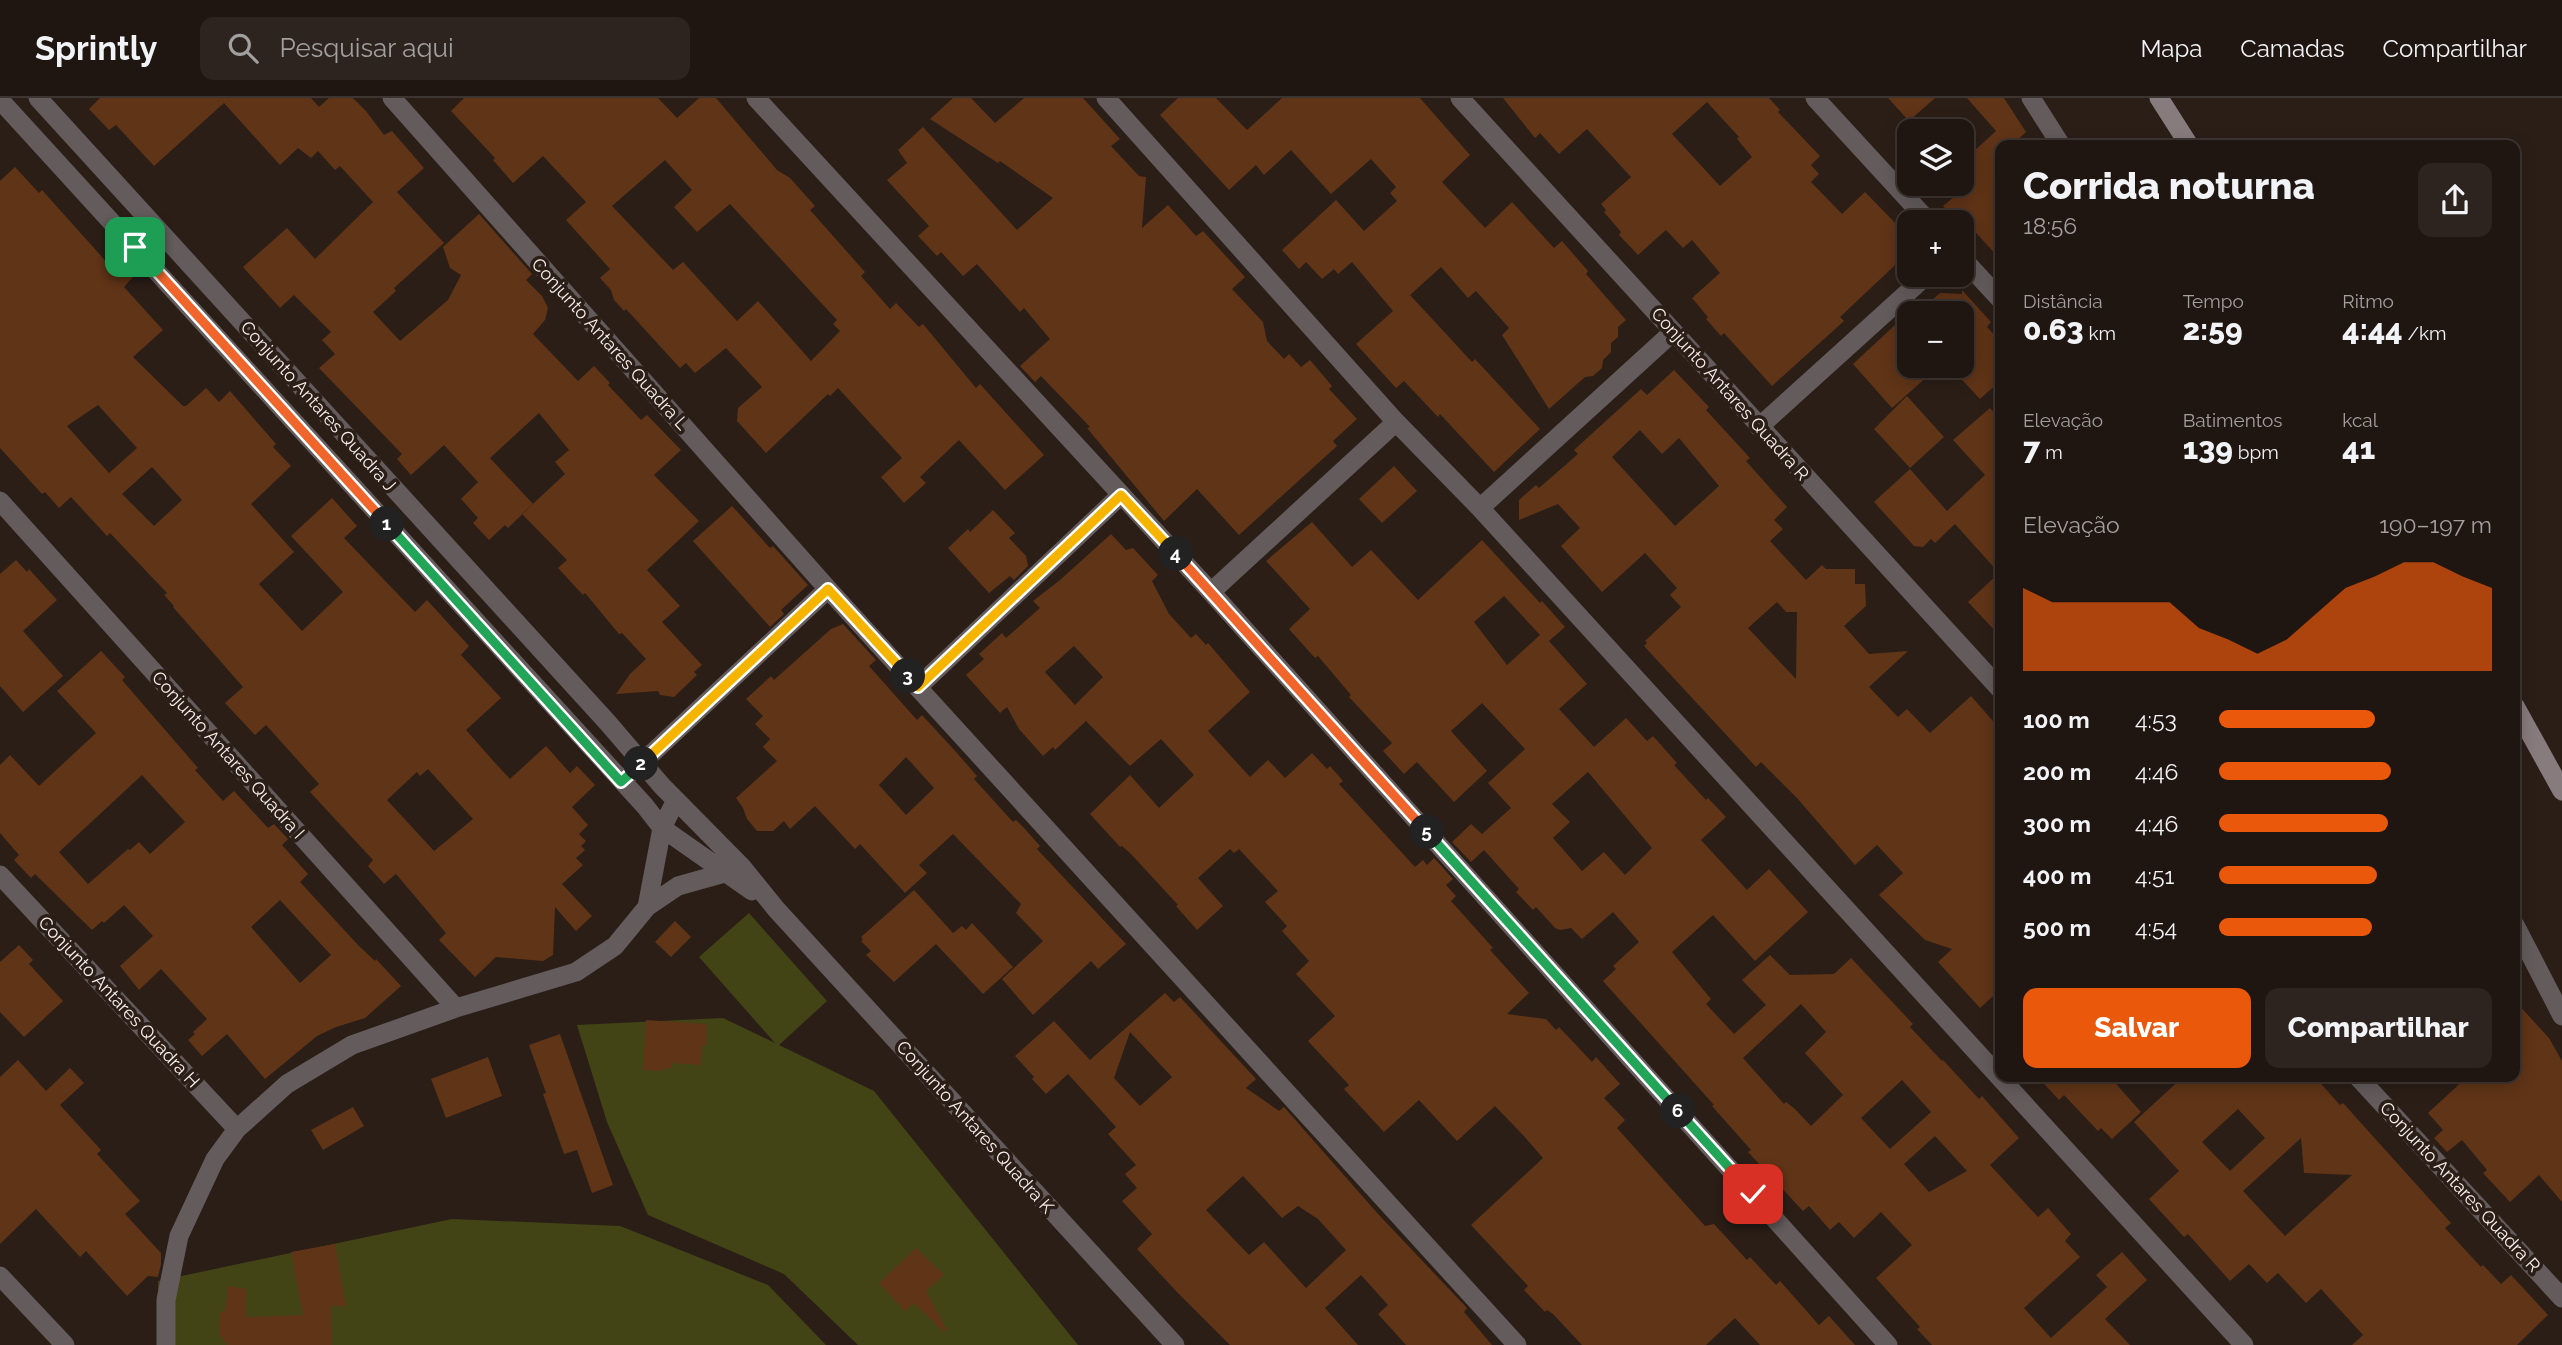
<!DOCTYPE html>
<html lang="pt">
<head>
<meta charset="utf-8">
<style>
	:root { --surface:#201611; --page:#2d231f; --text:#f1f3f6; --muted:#a29f9f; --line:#3d3531; --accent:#ea580c }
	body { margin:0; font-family:Raleway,sans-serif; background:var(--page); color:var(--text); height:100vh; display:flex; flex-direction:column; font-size:26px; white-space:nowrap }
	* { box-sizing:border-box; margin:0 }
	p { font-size:23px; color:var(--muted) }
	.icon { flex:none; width:38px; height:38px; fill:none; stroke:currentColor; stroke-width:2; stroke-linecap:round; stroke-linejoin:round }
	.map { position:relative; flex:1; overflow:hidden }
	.sheet { position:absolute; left:1995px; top:42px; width:525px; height:942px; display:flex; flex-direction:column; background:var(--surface); border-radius:14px; box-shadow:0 4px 18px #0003,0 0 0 2px var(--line) }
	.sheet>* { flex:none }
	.fabs { position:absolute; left:1897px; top:21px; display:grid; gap:14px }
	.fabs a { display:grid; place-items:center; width:77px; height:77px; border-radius:14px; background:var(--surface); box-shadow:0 4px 18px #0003,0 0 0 2px var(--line); font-size:35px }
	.pin { position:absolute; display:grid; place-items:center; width:60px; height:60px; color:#fff; margin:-30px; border-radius:14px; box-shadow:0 4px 10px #0006 }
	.km { position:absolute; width:35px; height:35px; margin:-18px; border-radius:50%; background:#222; color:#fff; font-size:19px; line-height:35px; text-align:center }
	.round { display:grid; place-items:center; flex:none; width:74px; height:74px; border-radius:14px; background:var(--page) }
	.head { display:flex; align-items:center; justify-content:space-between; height:119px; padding:0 28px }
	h1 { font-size:38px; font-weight:800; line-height:52px }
	.figures { display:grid; grid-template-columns:repeat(3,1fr); gap:10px; height:119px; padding:7px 28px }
	.figures div { display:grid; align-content:center }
	.figures b { font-size:30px; font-weight:800 }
	.figures small { font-size:19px; font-weight:400 }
	.figures p { font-size:19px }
	.chart { height:196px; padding:14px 28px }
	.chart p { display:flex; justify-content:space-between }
	.chart svg { width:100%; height:126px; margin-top:7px; fill:var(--accent); opacity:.7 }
	.primary-button { display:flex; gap:14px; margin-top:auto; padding:14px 28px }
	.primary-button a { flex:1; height:80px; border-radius:14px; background:var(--accent); color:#fff; font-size:28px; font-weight:800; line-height:80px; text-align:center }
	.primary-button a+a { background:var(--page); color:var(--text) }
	ul { padding:0 28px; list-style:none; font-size:23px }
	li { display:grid; grid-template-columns:112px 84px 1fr; align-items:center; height:52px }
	li i { height:18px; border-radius:9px; background:var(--accent) }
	header { display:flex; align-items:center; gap:42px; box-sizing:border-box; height:98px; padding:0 35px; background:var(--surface); border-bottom:2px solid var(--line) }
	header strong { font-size:33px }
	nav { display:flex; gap:38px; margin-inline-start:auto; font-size:24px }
	.search { width:490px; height:63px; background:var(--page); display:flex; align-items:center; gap:18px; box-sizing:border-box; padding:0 24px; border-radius:14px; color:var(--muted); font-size:26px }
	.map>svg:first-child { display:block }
	.green { fill:#424416 }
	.building { fill:#603417; fill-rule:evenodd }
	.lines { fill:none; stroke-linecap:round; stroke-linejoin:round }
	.minor { stroke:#635b5c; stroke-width:19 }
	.secondary { stroke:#887b7d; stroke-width:19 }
	.split-1-casing { stroke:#fff; stroke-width:14 }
	.split-2-casing { stroke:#fff; stroke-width:14 }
	.split-3-casing { stroke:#fff; stroke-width:14 }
	.split-4-casing { stroke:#fff; stroke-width:14 }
	.split-5-casing { stroke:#fff; stroke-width:14 }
	.split-6-casing { stroke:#fff; stroke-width:14 }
	.split-7-casing { stroke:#fff; stroke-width:14 }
	.split-1 { stroke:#f0652b; stroke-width:9 }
	.split-2 { stroke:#22a559; stroke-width:9 }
	.split-3 { stroke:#f5b400; stroke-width:9 }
	.split-4 { stroke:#f5b400; stroke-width:9 }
	.split-5 { stroke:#f0652b; stroke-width:9 }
	.split-6 { stroke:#22a559; stroke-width:9 }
	.split-7 { stroke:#22a559; stroke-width:9 }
	.labels { text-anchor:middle; stroke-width:7; stroke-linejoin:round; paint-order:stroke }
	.street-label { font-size:18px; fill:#f8efea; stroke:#2b1e17 }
</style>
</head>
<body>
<header>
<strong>Sprintly</strong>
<div class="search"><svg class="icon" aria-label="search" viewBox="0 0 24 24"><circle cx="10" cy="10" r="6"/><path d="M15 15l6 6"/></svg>Pesquisar aqui</div>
<nav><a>Mapa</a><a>Camadas</a><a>Compartilhar</a></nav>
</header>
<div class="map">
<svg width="2562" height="1247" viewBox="0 0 2562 1247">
	<rect width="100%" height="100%" fill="#2b1e17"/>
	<path class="green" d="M749,815L827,903L779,947L874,993L1078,1247H858L784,1176L648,1117L607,1024L577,927L723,920L775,945L699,859Z
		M452,1121L620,1128L768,1187L826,1247H159L158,1183Z"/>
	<path class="building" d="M100,0H311L319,9L329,0H353L366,13L384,37L392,33L424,70L397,94L444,145L394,190L396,193L373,214L400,243L448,202L461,177L450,170L443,149L479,116L532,176L526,182L542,198L548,210L545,222L533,236L578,283L594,268L610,285L608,287L641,322L647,317L681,352L654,377L699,423L647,472L680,508L662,524L702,567L694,574L697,577L674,599L660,597L658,593L616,596L630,576L646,561L622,535L619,536L585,495L583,497L558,470L567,462L522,416L565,376L555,364L569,352L539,315L490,360L533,406L508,430L505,427L489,442L473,425L478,420L461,401L478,384L444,347L411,377L397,361L402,356L319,270L335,256L322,242L331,234L294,197L280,210L243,169L287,130L315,161L373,104L340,68L335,72L318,53L311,60L298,50L280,67L224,5L154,68L116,27L109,32L89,11Z
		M464,0H658L677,20L699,0H716L777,72L790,80L815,108L810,112L865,174L861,178L890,211L896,205L919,229L923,226L976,290L980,286L1044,357L1005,392L959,342L920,379L926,385L904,405L881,379L902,360L838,290L830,298L828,296L766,355L737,323L738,310L762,289L726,250L695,275L686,265L680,270L626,211L624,213L614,202L611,192L600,180L610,171L566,122L586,104L543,58L513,85L493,62L495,60L451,13ZM665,62L692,92L674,109L697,134L730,106L837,222L833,226L840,233L811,263L758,203L737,223L683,164L673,172L612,108Z
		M953,0H971L995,25L1024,0H1083L1120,41L1111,48L1139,78L1146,79L1142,130L1168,107L1196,138L1203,133L1245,179L1232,191L1263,224L1267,243L1284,261L1289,256L1301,269L1310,262L1332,288L1329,291L1357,321L1333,343L1337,348L1239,437L1197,391L1164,423L1087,330L1090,329L1041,278L1035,284L1020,268L1050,241L1024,210L1020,214L977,166L963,178L941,154L937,158L918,138L929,128L887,82L907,65L898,52L923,29L1017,132L1053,100L1000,63L998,65L930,21Z
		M1178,0H1216L1247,32L1282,0H1420L1470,57L1442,84L1485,130L1512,104L1554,150L1562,143L1588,173L1586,176L1626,222L1618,229V239L1611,245V254L1603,262L1602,270L1593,278L1585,279L1549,311L1502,237L1509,230L1476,193L1468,200L1441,169L1410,197L1472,264L1475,261L1540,331L1494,374L1440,316L1438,319L1404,283L1396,290L1356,246L1393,213L1352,164L1338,176L1334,171L1322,181L1306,164L1299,171L1282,152L1336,102L1364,133L1397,103L1390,95L1396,89L1371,61L1331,96L1291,52L1264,77L1256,67L1229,92L1160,17Z
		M1503,0H1769L1780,12L1778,14L1820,58L1811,67L1819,76L1811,84L1842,116L1865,94L1907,137L1900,144L1909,154L1840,219L1844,223L1772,288L1724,235L1721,238L1706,221L1708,219L1692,200L1720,175L1692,142L1683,150L1666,132L1638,157L1619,137L1621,134L1604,114L1606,112L1601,106L1631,79L1587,31L1559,56L1540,35L1535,40ZM1707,4L1739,39L1737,41L1752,59L1720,88L1672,36Z
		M1888,0H1935L1909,23Z
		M1967,0H2004L2026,34L2012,47H2000V161L1968,126L1963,130L1962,124H1958L1943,108L1955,98L1952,94L1962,86V64L1996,33Z
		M15,69L39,95L42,92L111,169L118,162L133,179L124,189L163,232L133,259L183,308H186L206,290L219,304L230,293L276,346L273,349L291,368L251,406L294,454L259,486L280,509L302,533L343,494L291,438L332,400L357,428L344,440L415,514L427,502L469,548L461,557L501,600L466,632L496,666L510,681L546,648L570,675L577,668L595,687L572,709L588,727L579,736L586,743L581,748L585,752L576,760L583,767L562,786L592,818L576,833L555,809L553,857L543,863L496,859L475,879L439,842L446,835L396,776L384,786L368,768L373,762L310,694L319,686L266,627L255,637L225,605L243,589L173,509L174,508L164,497L167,495L110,435L107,438L71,399L59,410L45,394L42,396L0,350V83ZM98,307L137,350L109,375L67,328ZM152,369L182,402L154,428L122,396ZM428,671L473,721L434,753L387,702L417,674L420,678Z
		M1962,192L1991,224L1987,229L2000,243V283L1980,301L1949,268H1962V215H1918L1940,195L1962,196Z
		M1909,214V268H1939L1892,310L1853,266Z
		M1674,272L1709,309L1706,312L1750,360L1746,363L1787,409L1774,422L1783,431L1770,443L1806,482L1822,467L1826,471H1855V486H1865L1866,508L1844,528L1869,556L1908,553L1869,589L1898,619L1907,611L1930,635L1971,598L2000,631V892L1980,910L1938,864L1952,851L1925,842L1879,797L1903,775L1877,747L1855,767L1797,700L1761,664L1756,669L1644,548L1647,545L1645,543L1681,509L1670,497L1677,490L1645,455L1602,494L1561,448L1580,430L1558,406L1519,422V402L1536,387L1539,390L1578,356L1574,352L1641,291L1647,297ZM1640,332L1662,356L1679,340L1719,388L1675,428L1612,359ZM1777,504L1786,514H1797L1796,581L1748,530Z
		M1907,298L1944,339L1910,370L1874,331Z
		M1990,310L2000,322V538L1968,504L1999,475L1955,426L1935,445L1931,441L1923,449L1914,448L1874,404L1910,371L1947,413L1985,377L1953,342Z
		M1394,368L1417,393L1382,425L1359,401Z
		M732,408L770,450L773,448L808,487L781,512L784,516L770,529L693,443Z
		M993,412L1015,435L1009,440L1026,458L1028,468L1014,482L1010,478L989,495L948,450L968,431L970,434Z
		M1312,424L1352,469L1371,452L1418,502L1482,442L1540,505L1542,503L1565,529L1549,543L1587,586L1559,611L1594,649L1626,620L1647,643L1653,638L1677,665L1674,667L1706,702L1708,700L1726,719L1701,742L1747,792L1769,771L1808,814L1755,863L1713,817L1672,854L1711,901L1706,906L1734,936L1766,907L1742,882L1770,857L1790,877L1834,876L1851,860L1913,926L1910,929L1942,963L1943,962L1979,1001L1982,998L2019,1040L1990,1067L2038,1119L2048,1110L2071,1136L2065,1143L2080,1159L2024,1210L2051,1240L2107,1189L2096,1177L2122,1154L2147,1182L2105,1221L2130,1247H1932L1917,1231L1920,1229L1876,1180L1912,1147L1881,1114L1854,1140L1839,1124L1830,1132L1809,1108L1803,1113L1748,1054L1751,1052L1712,1008L1714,1007L1603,883L1616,871L1613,868L1639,844L1613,814L1582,841L1571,830L1560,832L1555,830L1536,809L1533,812L1516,794L1519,791L1484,752L1471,764L1452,744L1471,726L1482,736L1511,710L1488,685L1525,651L1482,605L1451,633L1487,673L1454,704L1417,664L1404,676L1383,653L1392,645L1349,599L1351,597L1318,558L1315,560L1289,531L1310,511L1266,463ZM1504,498L1540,537L1507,567L1474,524ZM1588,674L1652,750L1625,777L1604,754L1582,773L1553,740L1570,724L1552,706ZM1801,906L1826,934L1805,955L1843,997L1811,1028L1795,1011L1786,1004L1784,1006L1743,960ZM1902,982L1931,1014L1890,1051L1861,1020ZM1935,1038L1967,1073L1929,1094L1904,1066Z
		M1111,436L1126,452L1133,450L1158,477L1152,483L1169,516L1191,540L1196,536L1206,547L1208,545L1250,594L1208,633L1250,679L1268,662L1285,680L1312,655L1327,671L1330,668L1343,683L1339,686L1415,769L1423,762L1427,767L1434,760L1453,781L1446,787L1456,798L1451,803L1493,850L1490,852L1529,895L1507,916L1546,921L1556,932L1559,929L1592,964L1596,959L1620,986L1604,1000L1625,1022L1617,1030L1687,1108L1705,1128L1714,1126L1747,1162L1750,1159L1776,1187L1780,1183L1819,1227L1829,1218L1855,1247H1760L1735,1220L1706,1247H1582L1553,1216L1547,1212L1545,1214L1524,1192L1528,1188L1471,1127L1543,1060L1522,1036L1495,1008L1457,1043L1419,1002L1384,1034L1344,991L1349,987L1308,943L1335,918L1296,876L1309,863L1282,833L1287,828L1265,804L1278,793L1239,751L1234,755L1230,751L1198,780L1223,808L1197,832L1176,808L1178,807L1131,756L1122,748L1120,749L1090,716L1130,677L1159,710L1194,677L1161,641L1130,668L1086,623L1055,652L1053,649L1043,658L1019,631L1007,609L1000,615L966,577L984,561L979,556L1002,535L1006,540L1040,510L1033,503L1060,482ZM1074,548L1103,579L1075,607L1045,574Z
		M16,462L27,474L29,471L57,502L23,533L63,578L23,614L0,588V476Z
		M843,526L876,562L869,568L917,622L922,617L957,655L977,678L974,681L1013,724L1016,722L1025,731L1040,748L1037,751L1126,846L1098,871L1091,863L1033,917L1002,881L1043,843L1016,815L1021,806L953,736L919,767L927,775L905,795L860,746L855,751L815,708L790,731L784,723L773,733H757L747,721L743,710L736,700L777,663L763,649L770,641L755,626L763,618L746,601L771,578L774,582L831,531ZM906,659L934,690L906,717L879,687Z
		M101,553L125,579L122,582L198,670L195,672L223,703L234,693L268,730L274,726L288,741L282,747L308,776L300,784L358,847L375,863L376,861L401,888L365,920L336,929L317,938L265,981L227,936L202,958L188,942L195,936L193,934L207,921L161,871L139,892L120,868L153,838L124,807L104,825L102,823L92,832L35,776L31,780L14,762L19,757L0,735V667L10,657L39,688L96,635L57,593ZM142,677L185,724L150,756L139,744L130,752L128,751L88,786L59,754ZM280,802L331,857L300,885L251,829Z
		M914,792L953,835L962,828L966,832L972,825L1013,869L983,896L936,846L894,884L866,857L871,853L861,843L863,842L861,839Z
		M675,823L691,839L671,859L655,844Z
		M19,847L33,862L29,866L63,903L24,939L0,914V864Z
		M1165,895L1174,904L1180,899L1256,981L1246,990L1279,1013L1284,1009L1379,1117L1467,1210L1464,1214L1492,1247H1406L1378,1216L1388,1207L1361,1177L1325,1210L1358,1247H1230L1177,1194L1137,1151L1152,1136L1122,1103L1137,1090L1125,1076L1136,1067L1108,1036L1116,1029L1068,976L1046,996L1032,981L1034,979L1015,958L1054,923L1090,962ZM1130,934L1172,979L1140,1008L1114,980ZM1243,1078L1282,1120L1298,1108L1318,1121L1346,1152L1306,1190L1264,1144L1249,1157L1206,1112Z
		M2515,903L2549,940L2562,963V1104L2539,1077L2510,1104L2483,1075L2487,1072L2462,1042L2447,1054L2434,1040L2443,1032L2428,1015L2468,978H2515Z
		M646,922L707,926L706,947H702L701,967L672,965L671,971L663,970V973L643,972Z
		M560,936L613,1087L592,1095L577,1052L564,1056L543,996L546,995L529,947Z
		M488,959L502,998L446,1020L431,981Z
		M18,962L46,993L70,970L84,985L60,1007L101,1052L97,1056L140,1103L125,1116L161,1155V1166L158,1179L148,1178L127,1198L86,1153L80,1159L36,1111L0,1146V979Z
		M2037,978H2109L2141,1014L2112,1041L2101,1030L2098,1033L2064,997L2059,1002Z
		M2184,978H2314L2340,1007L2343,1005L2451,1125L2445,1130L2481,1169L2483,1167L2501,1186L2511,1177L2548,1217L2517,1247H2352L2363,1237L2321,1191L2306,1205L2278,1175L2267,1185L2249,1166L2230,1183L2188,1136L2184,1139L2149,1101L2179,1073L2134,1024ZM2238,1011L2265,1040L2230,1073L2202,1044ZM2301,1040L2304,1075L2352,1077L2285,1138L2243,1093Z
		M353,1009L364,1028L323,1052L311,1032Z
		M335,1146L346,1208H331L332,1247H227L226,1244H223L224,1239H219L220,1214L225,1213L228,1188L246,1191V1219L303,1217L291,1154Z
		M916,1150L944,1177L926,1193L947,1232L944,1234L914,1205L905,1213L879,1185Z"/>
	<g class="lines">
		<path class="minor" d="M38,0L608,625L662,688L742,769L776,811L1175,1247
			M392,0L828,491L1517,1247
			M756,0L1211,494L1888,1247
			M1106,0L1396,324L1480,410L2244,1247
			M1460,0L2000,591
			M1815,0L1929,124
			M2031,0L2061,47
			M0,2L645,708L662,730L752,793
			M1962,160L2000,201
			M1759,329L1927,177
			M0,403L456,910
			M1480,410L1673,234
			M1211,494L1396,324
			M918,589L1121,397
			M632,674L828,491
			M0,777L237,1031
			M647,809L678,788L735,772
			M2515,827L2562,918
			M2357,978L2562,1200
			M0,1178L65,1247
			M166,1247V1202L179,1138L215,1061L237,1031L287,986L352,947L456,910L576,874L615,848L647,809L662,730L676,702"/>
		<path class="secondary" d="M2159,0L2189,47
			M2515,608L2562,693"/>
	</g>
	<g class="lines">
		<g class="split-1-casing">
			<path id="split-1" d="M135,149L387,426"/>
		</g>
		<g class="split-2-casing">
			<path id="split-2" d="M387,426L621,684L641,666"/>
		</g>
		<g class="split-3-casing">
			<path id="split-3" d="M641,666L828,491L908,578"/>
		</g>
		<g class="split-4-casing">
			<path id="split-4" d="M908,578L918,589L1121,397L1176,456"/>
		</g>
		<g class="split-5-casing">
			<path id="split-5" d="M1176,456L1427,734"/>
		</g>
		<g class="split-6-casing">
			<path id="split-6" d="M1427,734L1678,1013"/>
		</g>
		<g class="split-7-casing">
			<path id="split-7" d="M1678,1013L1753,1096"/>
		</g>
		<use href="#split-1" class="split-1"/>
		<use href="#split-2" class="split-2"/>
		<use href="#split-3" class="split-3"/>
		<use href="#split-4" class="split-4"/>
		<use href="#split-5" class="split-5"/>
		<use href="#split-6" class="split-6"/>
		<use href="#split-7" class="split-7"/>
	</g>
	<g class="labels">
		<g class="street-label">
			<text transform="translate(610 246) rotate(48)" y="6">Conjunto Antares Quadra L</text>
			<text transform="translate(1730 296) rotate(48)" y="6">Conjunto Antares Quadra R</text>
			<text transform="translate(318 308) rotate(48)" y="6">Conjunto Antares Quadra J</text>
			<text transform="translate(228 657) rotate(48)" y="6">Conjunto Antares Quadra I</text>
			<text transform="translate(119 904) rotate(47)" y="6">Conjunto Antares Quadra H</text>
			<text transform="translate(975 1029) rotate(48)" y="6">Conjunto Antares Quadra K</text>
			<text transform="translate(2460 1089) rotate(47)" y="6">Conjunto Antares Quadra R</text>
		</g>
	</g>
</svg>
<div class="fabs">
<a><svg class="icon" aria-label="layers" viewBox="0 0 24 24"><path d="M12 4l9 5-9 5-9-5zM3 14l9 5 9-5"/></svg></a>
<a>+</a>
<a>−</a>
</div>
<div class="pin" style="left:135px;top:149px;background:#1e9e55"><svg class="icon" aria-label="arrive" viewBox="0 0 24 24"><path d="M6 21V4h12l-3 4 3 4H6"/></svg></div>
<div class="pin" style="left:1753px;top:1096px;background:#d93025"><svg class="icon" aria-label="check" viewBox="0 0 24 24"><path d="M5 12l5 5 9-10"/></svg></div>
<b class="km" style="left:387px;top:426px">1</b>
<b class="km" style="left:641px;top:666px">2</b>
<b class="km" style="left:908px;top:578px">3</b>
<b class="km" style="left:1176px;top:456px">4</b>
<b class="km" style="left:1427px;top:734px">5</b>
<b class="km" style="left:1678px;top:1013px">6</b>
<section class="sheet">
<div class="head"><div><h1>Corrida noturna</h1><p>18:56</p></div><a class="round"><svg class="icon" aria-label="share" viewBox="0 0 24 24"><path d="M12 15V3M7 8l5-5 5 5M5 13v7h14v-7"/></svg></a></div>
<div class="figures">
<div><p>Distância</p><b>0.63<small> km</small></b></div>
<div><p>Tempo</p><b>2:59</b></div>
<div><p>Ritmo</p><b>4:44<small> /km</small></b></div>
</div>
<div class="figures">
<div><p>Elevação</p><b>7<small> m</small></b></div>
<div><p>Batimentos</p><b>139<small> bpm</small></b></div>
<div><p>kcal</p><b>41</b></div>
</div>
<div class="chart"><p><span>Elevação</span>190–197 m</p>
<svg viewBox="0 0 160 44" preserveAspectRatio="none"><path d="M0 44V15L10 20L20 20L30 20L40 20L50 20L60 29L70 33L80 38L90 33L100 24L110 15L120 11L130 6L140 6L150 11L160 15V44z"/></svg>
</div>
<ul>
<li><b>100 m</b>4:53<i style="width:57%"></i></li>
<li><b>200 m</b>4:46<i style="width:63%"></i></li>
<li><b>300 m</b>4:46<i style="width:62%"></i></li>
<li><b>400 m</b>4:51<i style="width:58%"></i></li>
<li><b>500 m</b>4:54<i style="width:56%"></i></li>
</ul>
<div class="primary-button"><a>Salvar</a><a>Compartilhar</a></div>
</section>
</div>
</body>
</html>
